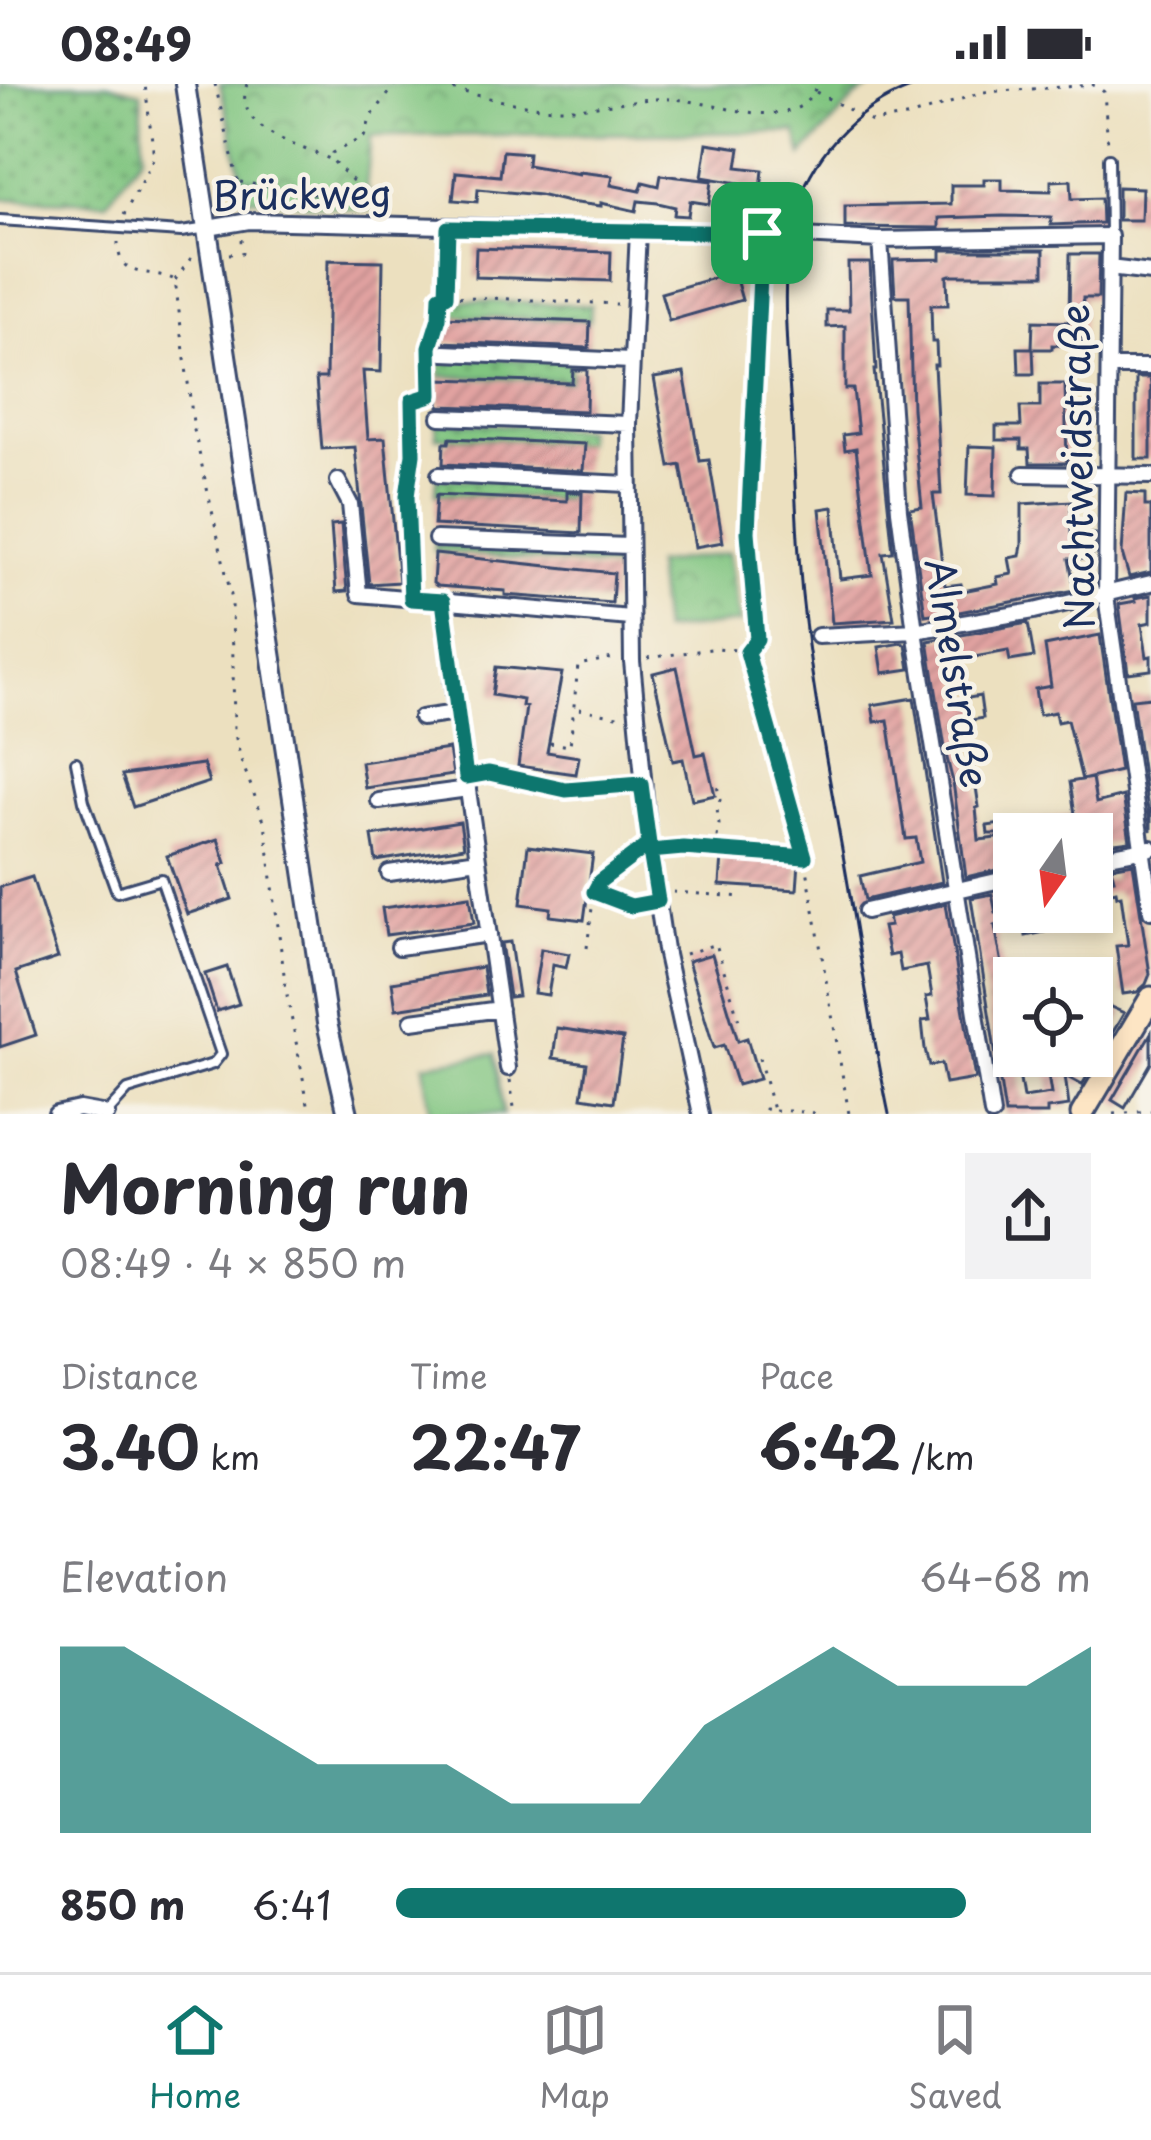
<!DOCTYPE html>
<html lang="en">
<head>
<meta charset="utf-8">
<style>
	:root { --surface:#fff; --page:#f2f2f3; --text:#2b2b33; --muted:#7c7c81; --line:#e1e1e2; --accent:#0f766e }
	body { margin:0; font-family:"Playpen Sans",sans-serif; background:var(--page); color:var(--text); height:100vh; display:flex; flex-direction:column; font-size:45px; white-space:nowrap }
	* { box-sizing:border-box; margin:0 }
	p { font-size:39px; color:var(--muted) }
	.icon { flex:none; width:66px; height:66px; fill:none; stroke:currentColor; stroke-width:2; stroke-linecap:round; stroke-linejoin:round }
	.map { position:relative; height:1030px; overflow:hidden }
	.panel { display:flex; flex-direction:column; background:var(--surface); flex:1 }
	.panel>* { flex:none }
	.needle { width:78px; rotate:194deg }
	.fabs { position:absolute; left:993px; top:729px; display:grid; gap:24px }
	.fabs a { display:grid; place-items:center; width:120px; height:120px; border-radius:0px; background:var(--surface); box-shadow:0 6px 18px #0003; font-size:60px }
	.pin { position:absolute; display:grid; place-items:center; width:102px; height:102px; color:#fff; margin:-51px; border-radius:24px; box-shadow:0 6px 18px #0006 }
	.round { display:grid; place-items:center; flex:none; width:126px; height:126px; border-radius:0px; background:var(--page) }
	.overview { display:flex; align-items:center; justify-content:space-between; height:204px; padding:0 60px }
	h1 { font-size:66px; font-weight:700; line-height:90px }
	.metrics { display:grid; grid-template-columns:repeat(3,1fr); gap:18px; height:204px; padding:12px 60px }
	.metrics div { display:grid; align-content:center }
	.metrics b { font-size:60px; font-weight:700 }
	.metrics small { font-size:33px; font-weight:400 }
	.metrics p { font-size:33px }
	.chart { height:336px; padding:24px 60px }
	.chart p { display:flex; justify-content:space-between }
	.chart svg { width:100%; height:216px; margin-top:12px; fill:var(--accent); opacity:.7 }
	ul { padding:0 60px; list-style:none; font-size:39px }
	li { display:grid; grid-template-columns:192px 144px 1fr; align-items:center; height:90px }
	li i { height:30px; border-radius:15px; background:var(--accent) }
	.status { display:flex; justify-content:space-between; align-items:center; height:84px; padding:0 60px; background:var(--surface); direction:ltr }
	.status svg { height:33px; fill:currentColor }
	.menu { display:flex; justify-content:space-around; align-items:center; height:168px; border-top:3px solid var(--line); background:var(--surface); font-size:33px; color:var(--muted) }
	.menu a { display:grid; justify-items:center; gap:6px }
	.menu .current { color:var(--accent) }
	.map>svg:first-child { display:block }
	.grass { fill:#80c580; stroke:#4e7a6f; stroke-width:3 }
	.park { fill:url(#park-crowns); stroke:#4e7a6f; stroke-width:3 }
	.garden { fill:url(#garden-dots); stroke:#4e7a6f; stroke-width:3 }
	.building { fill:url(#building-hatch) }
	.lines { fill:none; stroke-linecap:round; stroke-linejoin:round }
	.service-casing { stroke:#3a4a6d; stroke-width:14 }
	.minor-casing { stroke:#3a4a6d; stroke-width:20 }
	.tertiary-casing { stroke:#3a4a6d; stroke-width:24 }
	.secondary-casing { stroke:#3a4a6d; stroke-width:27 }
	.path { stroke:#3a4a6d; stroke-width:3; stroke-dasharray:3 9; stroke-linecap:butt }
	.service { stroke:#fff; stroke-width:8 }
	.minor { stroke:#fff; stroke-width:14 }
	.tertiary { stroke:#fff; stroke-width:18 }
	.secondary { stroke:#fde5c4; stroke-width:21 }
	.tram { stroke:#1b2f5e; stroke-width:3 }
	.route-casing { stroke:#fff; stroke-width:24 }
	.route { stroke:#0f766e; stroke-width:15 }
	.labels { text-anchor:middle; stroke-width:9; stroke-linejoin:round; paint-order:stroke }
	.street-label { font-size:39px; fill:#1b2f5e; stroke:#f7f3e8 }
</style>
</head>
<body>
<div class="status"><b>08:49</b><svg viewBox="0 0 49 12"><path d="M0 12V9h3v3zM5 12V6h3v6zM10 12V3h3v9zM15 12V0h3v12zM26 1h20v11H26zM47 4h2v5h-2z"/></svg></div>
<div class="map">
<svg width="1151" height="1030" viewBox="0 0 1151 1030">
	<defs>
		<pattern id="park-crowns" width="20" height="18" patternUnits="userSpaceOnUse" patternTransform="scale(3)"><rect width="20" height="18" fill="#80c580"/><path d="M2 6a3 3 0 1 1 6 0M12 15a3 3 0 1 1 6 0" fill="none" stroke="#68a06c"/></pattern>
		<pattern id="garden-dots" width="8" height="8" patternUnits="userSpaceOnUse" patternTransform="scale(3)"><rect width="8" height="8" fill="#80c580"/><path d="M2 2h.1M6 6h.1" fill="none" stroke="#68a06c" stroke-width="1.8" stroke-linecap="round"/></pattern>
		<pattern id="building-hatch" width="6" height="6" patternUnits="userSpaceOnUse" patternTransform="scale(3)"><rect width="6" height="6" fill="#e2a3a1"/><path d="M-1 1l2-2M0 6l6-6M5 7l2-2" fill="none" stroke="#b68586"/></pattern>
	</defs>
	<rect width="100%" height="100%" fill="#f7f3e8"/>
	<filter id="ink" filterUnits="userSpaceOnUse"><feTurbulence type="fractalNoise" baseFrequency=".00833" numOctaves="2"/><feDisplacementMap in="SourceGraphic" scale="24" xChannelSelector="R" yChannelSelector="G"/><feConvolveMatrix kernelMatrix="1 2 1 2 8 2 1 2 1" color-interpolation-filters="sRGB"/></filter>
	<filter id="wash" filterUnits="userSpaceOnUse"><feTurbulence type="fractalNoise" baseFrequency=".004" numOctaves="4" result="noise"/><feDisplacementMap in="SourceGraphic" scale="48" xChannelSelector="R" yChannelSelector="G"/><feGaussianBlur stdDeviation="2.7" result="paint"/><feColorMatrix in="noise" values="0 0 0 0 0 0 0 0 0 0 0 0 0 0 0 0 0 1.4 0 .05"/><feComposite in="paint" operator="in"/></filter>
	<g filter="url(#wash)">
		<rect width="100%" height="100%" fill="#ece0bf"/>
		<path class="grass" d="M242,93L374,115L381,125L364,127L244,113Z
			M495,970L503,1030H430L424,980Z"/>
		<path class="park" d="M220,0H878L856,13L802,72L796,48L371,52L366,104L374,115L242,93Z
			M728,469L740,539L662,547L655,480Z"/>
		<path class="garden" d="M0,0H105L141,8L143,70L107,118L0,115Z
			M443,216L591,221L590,236L443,232Z
			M441,273L571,277L570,297L440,292Z
			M437,338L585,345V360L436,353Z
			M437,394L566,400V416L436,410Z
			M434,460L617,470L616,484L434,467Z"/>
		<g id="blocks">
			<path class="building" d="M707,59L740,64L737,83L763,86L759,123L737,120L739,99L702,93Z
				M503,67L528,69L527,81L579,90V88L613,92L611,101L640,107L643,98L659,102L661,91L712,97L709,120L690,117L688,132L674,131L675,123L658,119L638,117L636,127L601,119V122L568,118L539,111L478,105L477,118L453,116L456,88L500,92Z
				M984,95H1002V106L1051,107V97L1071,96L1072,115L1101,114L1102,139L1051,141V133L1003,132L939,134V144L845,143V122L951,120V101H984Z
				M1118,103L1142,104L1141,136H1118Z
				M476,164L611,168L610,197L475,193Z
				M941,166H1044V191H950L947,192L948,221H931L932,258H936L937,281H934L941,410H933L945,502L961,500L963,507L998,500L997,493L1012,490L1009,474L1020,472L1022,461V420L1071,417V450H1095V469H1092V475H1069L1075,506L938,532V529L925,531L910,425L922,423L912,325L909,212H895L893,179V176L941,175Z
				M1070,170H1099L1098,214H1083L1082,262L1052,261V265H1033L1034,290H1019L1018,264H1032L1033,237L1069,238Z
				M328,176L383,177L381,288L363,287L368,355L385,354L399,498L369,500L355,363L322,365L316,294H326Z
				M848,179H870L876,286H874L893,468L883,469L894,535L832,539L820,425L833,423L840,495L872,491L856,364L845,366L843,351L858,349L853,305H845V242L827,243V226H849Z
				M734,188L742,216L669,237L661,209Z
				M442,233L590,238L589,264L441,258Z
				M573,286H587L586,327L439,322L440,295L572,299Z
				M684,289L700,377L709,376L723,458L695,463L681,381L670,383L654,294Z
				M1136,294H1150L1151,300V375H1136Z
				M1040,300H1065L1067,379H1030L1029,365H1021V356H996V342H1021L1020,323H1040Z
				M450,354L585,360L583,387L443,380L444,359H449Z
				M969,362L996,363L995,412L967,411Z
				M567,408L582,409L581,449L434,441L436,411L567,417Z
				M1126,409L1145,410V422H1151V488L1129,493L1122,469Z
				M341,440L347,507L336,508L331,441Z
				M435,470L614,489L612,519L505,511V507L437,502L433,499Z
				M1151,511V538L1142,540L1147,573L1151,572V586L1128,589L1119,520L1136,517L1135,514Z
				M1028,539L1034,573L1010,577L1008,567L957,576L963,615L980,612L983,634L966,637L979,723L976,724L979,756L1014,752V782L966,793L953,698L946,670L928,557Z
				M1100,551L1120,687L1082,696L1067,636L1057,638L1055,628L1039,631L1035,605L1051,602L1045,562Z
				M902,559L906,561L910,585L883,589L879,563Z
				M496,583L562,589L547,668L579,673L576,690L518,682L526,623L522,622L523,616L492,611Z
				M677,583L696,671L705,669L715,711L692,716L683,675L673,677L653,589Z
				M1151,613V747L1132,615Z
				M914,614L942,798L865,816L860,792L920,778L916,754L906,755L888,636L875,638L872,621Z
				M449,665L453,691L365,704L361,678Z
				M203,680L209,698L133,723L122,691Z
				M1092,694L1096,719L1123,712L1130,757L1092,762V750H988L987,742L1075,730L1070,698Z
				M460,738L464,763L376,777L372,752Z
				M218,755L226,779L221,781L232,815L187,830L167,772Z
				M528,762L593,770L584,836L550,832L551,824L521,820Z
				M722,772L799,778L797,806L720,801Z
				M1133,779L1150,890L1146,900L1137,908L1123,910L1116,862L1128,861L1121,811L1117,812L1116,807L1094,812L1092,799L1114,795L1111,783Z
				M32,793L58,874L16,888L36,951L0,963V803Z
				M992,810L996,829L1014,825V828H1040L1044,848L1026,852L1023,836L995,842L1004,891L1014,889V972H1043L1044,979L1018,984L1023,1014L1051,1010L1045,972H1092V944L1106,921L1124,929L1082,1001L1065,992L1069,1022L1047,1025V1030H1005L971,814Z
				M470,812L474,839L386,851L382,824Z
				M946,820L975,995L945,1000L941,980L929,982L925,965L922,937L930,936L926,913L932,912L927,882L901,887L898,870L889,872L883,843L890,842L888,833Z
				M510,858L518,912L509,913L501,859Z
				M541,865L569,870L566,884L553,881L548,911L534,909Z
				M712,870L738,957L747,954L759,995L737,1001L724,961L714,964L688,877Z
				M227,883L239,920L217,927L205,890Z
				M482,883L486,911L396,925L392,898Z
				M557,944L623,954L614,1018L582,1013L587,979L553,974Z
				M1151,949V979L1125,1024L1112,1016Z"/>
		</g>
	</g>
	<g filter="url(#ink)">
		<use href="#blocks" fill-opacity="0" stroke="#3a4a6d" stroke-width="3"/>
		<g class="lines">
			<g class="service-casing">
				<path id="service" d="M1109,74L1110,150
					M0,136L181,148L208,144
					M76,678L84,717L117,808L161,795L221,970L213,980L128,1006L107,1029"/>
			</g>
			<g class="minor-casing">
				<path id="minor" d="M208,144L249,137L762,150L880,156L1110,152L1106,512L1151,827
					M638,147L629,340L632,577L650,767L665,866L701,1030
					M880,156L899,426L915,547L992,1030
					M1109,184L1151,189
					M444,269L632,277
					M1109,283H1151
					M440,333L629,340
					M1023,390L1151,392
					M439,391L628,400
					M338,397L350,420L359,510L630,534
					M436,455L629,462
					M818,552L915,547L1034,527L1151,499
					M452,595L508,984
					M421,634L456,629
					M466,693L489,689L565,706L641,700
					M379,717L468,705
					M1092,775L1151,764
					M389,789L478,776
					M866,827L1014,793
					M399,863L489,850
					M412,937L500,925
					M56,1030L79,1025L107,1030"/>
			</g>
			<g class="tertiary-casing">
				<path id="tertiary" d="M185,0L327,939L348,1030"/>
			</g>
			<g class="secondary-casing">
				<path id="secondary" d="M1082,1030L1151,914"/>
			</g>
			<path class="path" d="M215,0L238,98L239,121
				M247,0C231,46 301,62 332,76
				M430,0C475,10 522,25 568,24C603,24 637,13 671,15C708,16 766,42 801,22C808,18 814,7 818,0
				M816,8L872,38L912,32L982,8L1095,1L1104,8L1108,61
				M240,98L355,117
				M355,117L360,109L358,102L332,76V69L364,53L371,33L396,0
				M124,131L154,73L145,0
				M118,158C118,198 149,183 175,196L194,346L232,516L234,646L241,676L265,739L286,906L310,1030
				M761,166L748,448L757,555L747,567L805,773L849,1030
				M229,170L242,169L241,155
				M175,196L191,174H196
				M447,212L617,220
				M432,259L439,234L440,212H445L448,155
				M410,501L407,412L413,371L411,317L431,311V280
				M445,531L450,581
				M648,574L717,564L745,567
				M579,625L623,633
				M550,659L570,662L578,581L618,573
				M715,765L719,741L717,725L720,716L716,696
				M663,766L683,764L803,773
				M673,808L743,813
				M596,809L631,822L643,820
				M587,864L594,808L600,797L635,771
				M685,870L716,860L739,936
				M759,974L773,1026L765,1025V1030
				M510,996L515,1030
				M775,1026L816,1029
				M1114,1030L1151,1027"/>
			<use href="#service" class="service"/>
			<use href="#minor" class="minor"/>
			<use href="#tertiary" class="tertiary"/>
			<use href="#secondary" class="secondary"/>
			<path class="tram" d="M889,1030C871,944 858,857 843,771C828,685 811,598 802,511C797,454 795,396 792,339C788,275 777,182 797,122C817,62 863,18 922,0"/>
		</g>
	</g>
	<g class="lines" filter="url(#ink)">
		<g class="route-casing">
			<path id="route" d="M448,144L762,149L748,448L757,555L747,568L805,773L683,764L650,767L658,817L631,822L594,808L600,797L649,760L641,700L566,706L489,689L466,693L443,517L411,515L407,412L413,370L412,317L431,311L430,263L439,234L440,212H446Z"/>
		</g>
		<use href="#route" class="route"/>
	</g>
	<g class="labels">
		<g class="street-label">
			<text transform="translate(302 111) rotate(-1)" y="14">Brückweg</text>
			<text transform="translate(1078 383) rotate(-91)" y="14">Nachtweidstraße</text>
			<text transform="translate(957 589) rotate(81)" y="14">Almelstraße</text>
		</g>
	</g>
</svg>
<div class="fabs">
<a><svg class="needle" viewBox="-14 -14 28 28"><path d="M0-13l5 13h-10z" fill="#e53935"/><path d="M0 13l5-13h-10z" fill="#7c7c81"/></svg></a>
<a><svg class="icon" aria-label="locate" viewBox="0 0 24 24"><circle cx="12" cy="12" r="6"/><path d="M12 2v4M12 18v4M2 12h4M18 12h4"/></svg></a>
</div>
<div class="pin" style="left:762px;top:149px;background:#1e9e55"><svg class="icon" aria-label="arrive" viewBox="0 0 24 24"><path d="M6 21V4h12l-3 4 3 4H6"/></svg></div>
</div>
<section class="panel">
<div class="overview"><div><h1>Morning run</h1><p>08:49 · 4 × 850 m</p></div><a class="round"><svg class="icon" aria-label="share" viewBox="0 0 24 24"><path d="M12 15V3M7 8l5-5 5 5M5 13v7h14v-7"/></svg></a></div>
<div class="metrics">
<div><p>Distance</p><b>3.40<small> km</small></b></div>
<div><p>Time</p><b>22:47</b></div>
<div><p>Pace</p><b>6:42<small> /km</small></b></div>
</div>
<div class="chart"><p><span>Elevation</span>64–68 m</p>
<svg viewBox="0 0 160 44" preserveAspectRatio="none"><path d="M0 44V6L10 6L20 14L30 22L40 30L50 30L60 30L70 38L80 38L90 38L100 22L110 14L120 6L130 14L140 14L150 14L160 6V44z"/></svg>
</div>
<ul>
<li><b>850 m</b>6:41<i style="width:82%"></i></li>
</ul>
</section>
<nav class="menu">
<a class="current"><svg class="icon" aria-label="home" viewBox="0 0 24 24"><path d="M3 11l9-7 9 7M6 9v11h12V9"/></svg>Home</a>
<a><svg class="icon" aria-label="map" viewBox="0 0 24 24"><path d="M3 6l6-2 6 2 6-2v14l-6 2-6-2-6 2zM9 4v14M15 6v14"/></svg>Map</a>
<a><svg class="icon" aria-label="saved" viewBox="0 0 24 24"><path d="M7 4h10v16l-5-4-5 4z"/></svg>Saved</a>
</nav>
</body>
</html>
